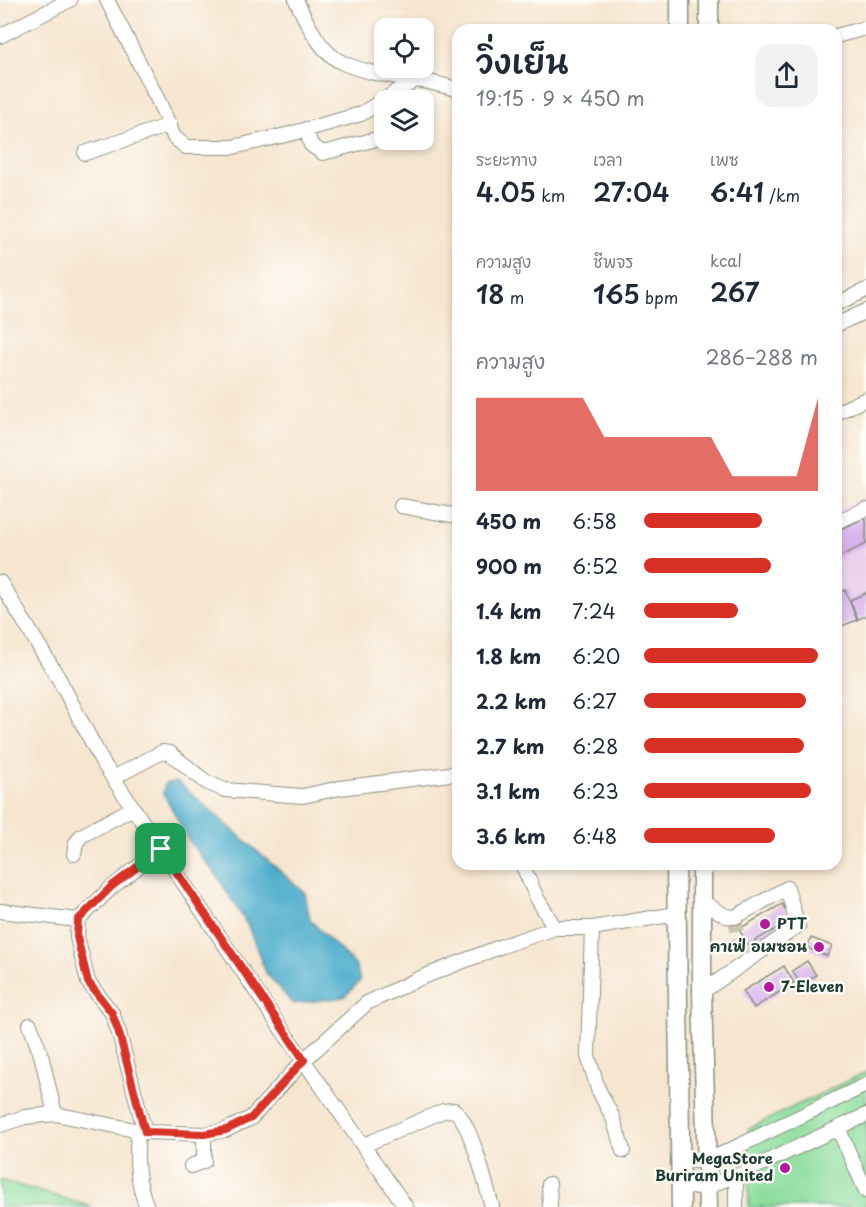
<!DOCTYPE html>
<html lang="th">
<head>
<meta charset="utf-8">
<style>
	:root { --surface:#fff; --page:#f2f2f3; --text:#1f2937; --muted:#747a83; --accent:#d93025 }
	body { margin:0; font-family:"Playpen Sans","Playpen Sans Thai",sans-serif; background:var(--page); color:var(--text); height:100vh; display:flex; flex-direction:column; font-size:22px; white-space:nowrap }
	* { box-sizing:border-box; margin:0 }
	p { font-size:20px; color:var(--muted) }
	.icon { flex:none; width:33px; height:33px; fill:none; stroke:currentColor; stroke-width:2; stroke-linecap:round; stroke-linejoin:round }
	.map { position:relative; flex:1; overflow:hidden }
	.drawer { position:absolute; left:452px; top:24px; width:390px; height:846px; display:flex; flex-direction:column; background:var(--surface); border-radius:18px; box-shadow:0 3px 9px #0003 }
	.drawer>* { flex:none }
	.fabs { position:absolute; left:374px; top:18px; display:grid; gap:12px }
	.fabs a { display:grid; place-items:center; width:60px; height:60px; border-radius:12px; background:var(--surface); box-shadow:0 3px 9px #0003; font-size:30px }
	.pin { position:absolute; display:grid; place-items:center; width:51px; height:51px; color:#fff; margin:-26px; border-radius:12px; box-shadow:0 3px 9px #0006 }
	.round { display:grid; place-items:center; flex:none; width:63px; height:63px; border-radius:18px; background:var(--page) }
	.head { display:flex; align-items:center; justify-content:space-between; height:102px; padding:0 24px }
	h1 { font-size:33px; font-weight:600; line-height:45px }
	.stats { display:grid; grid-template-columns:repeat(3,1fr); gap:9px; height:102px; padding:6px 24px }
	.stats div { display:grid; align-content:center }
	.stats b { font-size:26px; font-weight:600 }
	.stats small { font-size:16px; font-weight:400 }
	.stats p { font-size:16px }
	.chart { height:168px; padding:12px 24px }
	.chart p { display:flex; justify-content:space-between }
	.chart svg { width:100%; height:108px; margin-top:6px; fill:var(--accent); opacity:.7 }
	ul { padding:0 24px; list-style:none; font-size:20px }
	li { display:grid; grid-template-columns:96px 72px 1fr; align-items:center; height:45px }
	li i { height:15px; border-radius:8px; background:var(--accent) }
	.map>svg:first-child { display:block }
	.built { fill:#ebd1ec }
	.green { fill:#8dde9e; stroke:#568e69; stroke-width:1.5 }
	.water { fill:#4eadcc; stroke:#367580; stroke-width:1.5 }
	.building { fill:#d8b2ed }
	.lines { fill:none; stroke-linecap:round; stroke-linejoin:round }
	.minor-tunnel { stroke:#cbc3b0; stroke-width:14; stroke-dasharray:14 7; stroke-linecap:butt }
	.minor-casing { stroke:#8a9182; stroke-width:16 }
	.major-casing { stroke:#8a9182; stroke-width:21 }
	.minor { stroke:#fff; stroke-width:14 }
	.major { stroke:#fff; stroke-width:18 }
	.route-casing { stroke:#fff; stroke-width:12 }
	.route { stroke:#d93025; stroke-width:8 }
	.poi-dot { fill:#b5179e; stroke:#fdfcf7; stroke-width:2 }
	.labels { text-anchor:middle; stroke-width:5; stroke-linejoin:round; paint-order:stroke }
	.poi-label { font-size:15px; font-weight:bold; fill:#1f3d34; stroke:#fdfcf7; text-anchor:start }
</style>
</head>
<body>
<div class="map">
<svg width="866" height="1207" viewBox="0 0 866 1207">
	<rect width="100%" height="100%" fill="#fdfcf7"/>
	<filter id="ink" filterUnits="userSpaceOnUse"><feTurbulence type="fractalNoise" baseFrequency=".0167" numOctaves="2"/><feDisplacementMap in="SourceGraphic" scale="12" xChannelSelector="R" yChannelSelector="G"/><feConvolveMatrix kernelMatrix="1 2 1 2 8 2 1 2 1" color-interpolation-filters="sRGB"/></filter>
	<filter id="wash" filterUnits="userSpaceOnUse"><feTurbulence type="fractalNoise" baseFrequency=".008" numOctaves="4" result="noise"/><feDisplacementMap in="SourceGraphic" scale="24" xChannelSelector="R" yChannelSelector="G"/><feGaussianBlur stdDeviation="1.35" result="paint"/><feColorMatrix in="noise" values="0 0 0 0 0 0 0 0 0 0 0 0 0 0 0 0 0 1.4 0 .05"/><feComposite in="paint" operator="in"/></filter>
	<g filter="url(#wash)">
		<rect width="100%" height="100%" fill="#f6e5cf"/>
		<path class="built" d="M866,497V619L836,630V511Z"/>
		<path class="green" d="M866,1072V1207H749L748,1129Z
			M0,1180L93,1207H0Z"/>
		<path class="water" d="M178,782L305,893L310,920L356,966L360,981L344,997L293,1004L266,973L248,926L216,874L191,844L163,793L165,783Z"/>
		<g id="blocks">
			<path class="building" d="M866,518V544L836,558V531Z
				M845,590L857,620L837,628L836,594Z
				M866,593V616L858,619L850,600Z
				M782,904L791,920L748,945L739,929Z
				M811,938L832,946L827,956L807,948Z
				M807,961L816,975L801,984L792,971Z
				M784,966L794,983L754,1008L743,991Z"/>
		</g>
	</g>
	<g filter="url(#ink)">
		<use href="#blocks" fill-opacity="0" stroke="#8a9182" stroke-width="1.5"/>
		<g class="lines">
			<path class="minor-tunnel" d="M735,917L742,964"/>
			<g class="minor-casing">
				<path id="minor" d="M107,0L159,102L174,137L186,147H233L290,134L361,114L417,79
					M296,0C306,21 320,53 343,63C379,79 421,76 458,90
					M0,36L70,0
					M836,36L866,28
					M306,129L311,145L323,153L384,137
					M85,153L170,125
					M836,304L866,290
					M836,325L866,311
					M836,413L866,399
					M401,506L458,516
					M836,522L866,509
					M0,582L59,679L103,763L276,1021L406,1207
					M113,778L162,752L170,753L206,782L225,790L303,796L340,788L458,773
					M74,854L76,843L81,836L133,808
					M522,864L537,898L555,928
					M701,901L726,916L735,917L787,888L798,926L702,992
					M0,911L78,920
					M592,928L588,1056L598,1089L613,1118L623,1151
					M30,1025L41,1055L55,1114L145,1132L204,1134L226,1130L251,1118L304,1060L367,1003L418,979L502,946L555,928H592L676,914
					M0,1125L25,1117L55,1114
					M838,1128L866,1191
					M138,1131C136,1160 136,1180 147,1207
					M145,1132L119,1033L112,1013L88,982L77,937L78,920L112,887L161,849
					M364,1145L443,1111L454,1110C471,1122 486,1185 492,1207
					M681,1161H707L866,1085
					M191,1166L204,1161V1134
					M549,1184L550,1207
					M681,1188L708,1186L736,1176L866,1115
					M736,1207V1176"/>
			</g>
			<g class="major-casing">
				<path id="major" d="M680,30V0
					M709,30V0
					M676,864L681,1207
					M702,864V992L708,1207"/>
			</g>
			<use href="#minor" class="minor"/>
			<use href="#major" class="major"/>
		</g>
	</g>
	<g class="lines" filter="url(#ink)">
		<g class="route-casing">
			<path id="route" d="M161,849L304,1060L251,1118L226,1130L204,1134L145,1132L119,1033L112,1013L88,982L77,937L78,920L112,886Z"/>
		</g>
		<use href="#route" class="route"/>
	</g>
	<g class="poi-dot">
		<circle cx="765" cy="924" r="6"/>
		<circle cx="819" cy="947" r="6"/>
		<circle cx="769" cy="987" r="6"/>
		<circle cx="785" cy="1168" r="6"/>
	</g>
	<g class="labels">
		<g class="poi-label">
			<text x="777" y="929">PTT</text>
			<text x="807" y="952" text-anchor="end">คาเฟ่ อเมซอน</text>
			<text x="781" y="992">7-Eleven</text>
			<text x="773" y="1164" text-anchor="end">MegaStore<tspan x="773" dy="17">Buriram United</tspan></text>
		</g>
	</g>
</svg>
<div class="fabs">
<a><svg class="icon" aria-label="locate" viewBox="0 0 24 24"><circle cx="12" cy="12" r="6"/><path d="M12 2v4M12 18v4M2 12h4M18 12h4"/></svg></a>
<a><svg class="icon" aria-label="layers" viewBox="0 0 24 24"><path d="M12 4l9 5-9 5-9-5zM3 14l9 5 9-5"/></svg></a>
</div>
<div class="pin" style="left:161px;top:849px;background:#1e9e55"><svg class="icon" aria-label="arrive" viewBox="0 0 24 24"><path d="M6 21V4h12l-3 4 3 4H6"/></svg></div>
<section class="drawer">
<div class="head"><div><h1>วิ่งเย็น</h1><p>19:15 · 9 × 450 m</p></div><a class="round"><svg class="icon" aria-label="share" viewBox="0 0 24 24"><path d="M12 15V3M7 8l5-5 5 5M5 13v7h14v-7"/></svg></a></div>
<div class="stats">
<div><p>ระยะทาง</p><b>4.05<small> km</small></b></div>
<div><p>เวลา</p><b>27:04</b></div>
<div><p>เพซ</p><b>6:41<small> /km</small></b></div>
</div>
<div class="stats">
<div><p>ความสูง</p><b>18<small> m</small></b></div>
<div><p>ชีพจร</p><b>165<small> bpm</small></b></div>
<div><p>kcal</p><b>267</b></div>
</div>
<div class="chart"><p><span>ความสูง</span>286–288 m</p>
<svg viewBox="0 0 160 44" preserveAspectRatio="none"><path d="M0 44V6L10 6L20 6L30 6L40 6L50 6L60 22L70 22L80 22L90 22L100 22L110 22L120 38L130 38L140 38L150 38L160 6V44z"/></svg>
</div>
<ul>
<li><b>450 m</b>6:58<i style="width:68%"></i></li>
<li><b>900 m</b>6:52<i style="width:73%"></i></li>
<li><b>1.4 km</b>7:24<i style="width:54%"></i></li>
<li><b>1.8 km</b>6:20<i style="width:100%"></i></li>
<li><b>2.2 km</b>6:27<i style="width:93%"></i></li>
<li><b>2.7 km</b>6:28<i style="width:92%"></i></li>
<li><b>3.1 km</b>6:23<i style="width:96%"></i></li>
<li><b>3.6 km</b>6:48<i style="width:75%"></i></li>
</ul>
</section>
</div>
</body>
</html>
